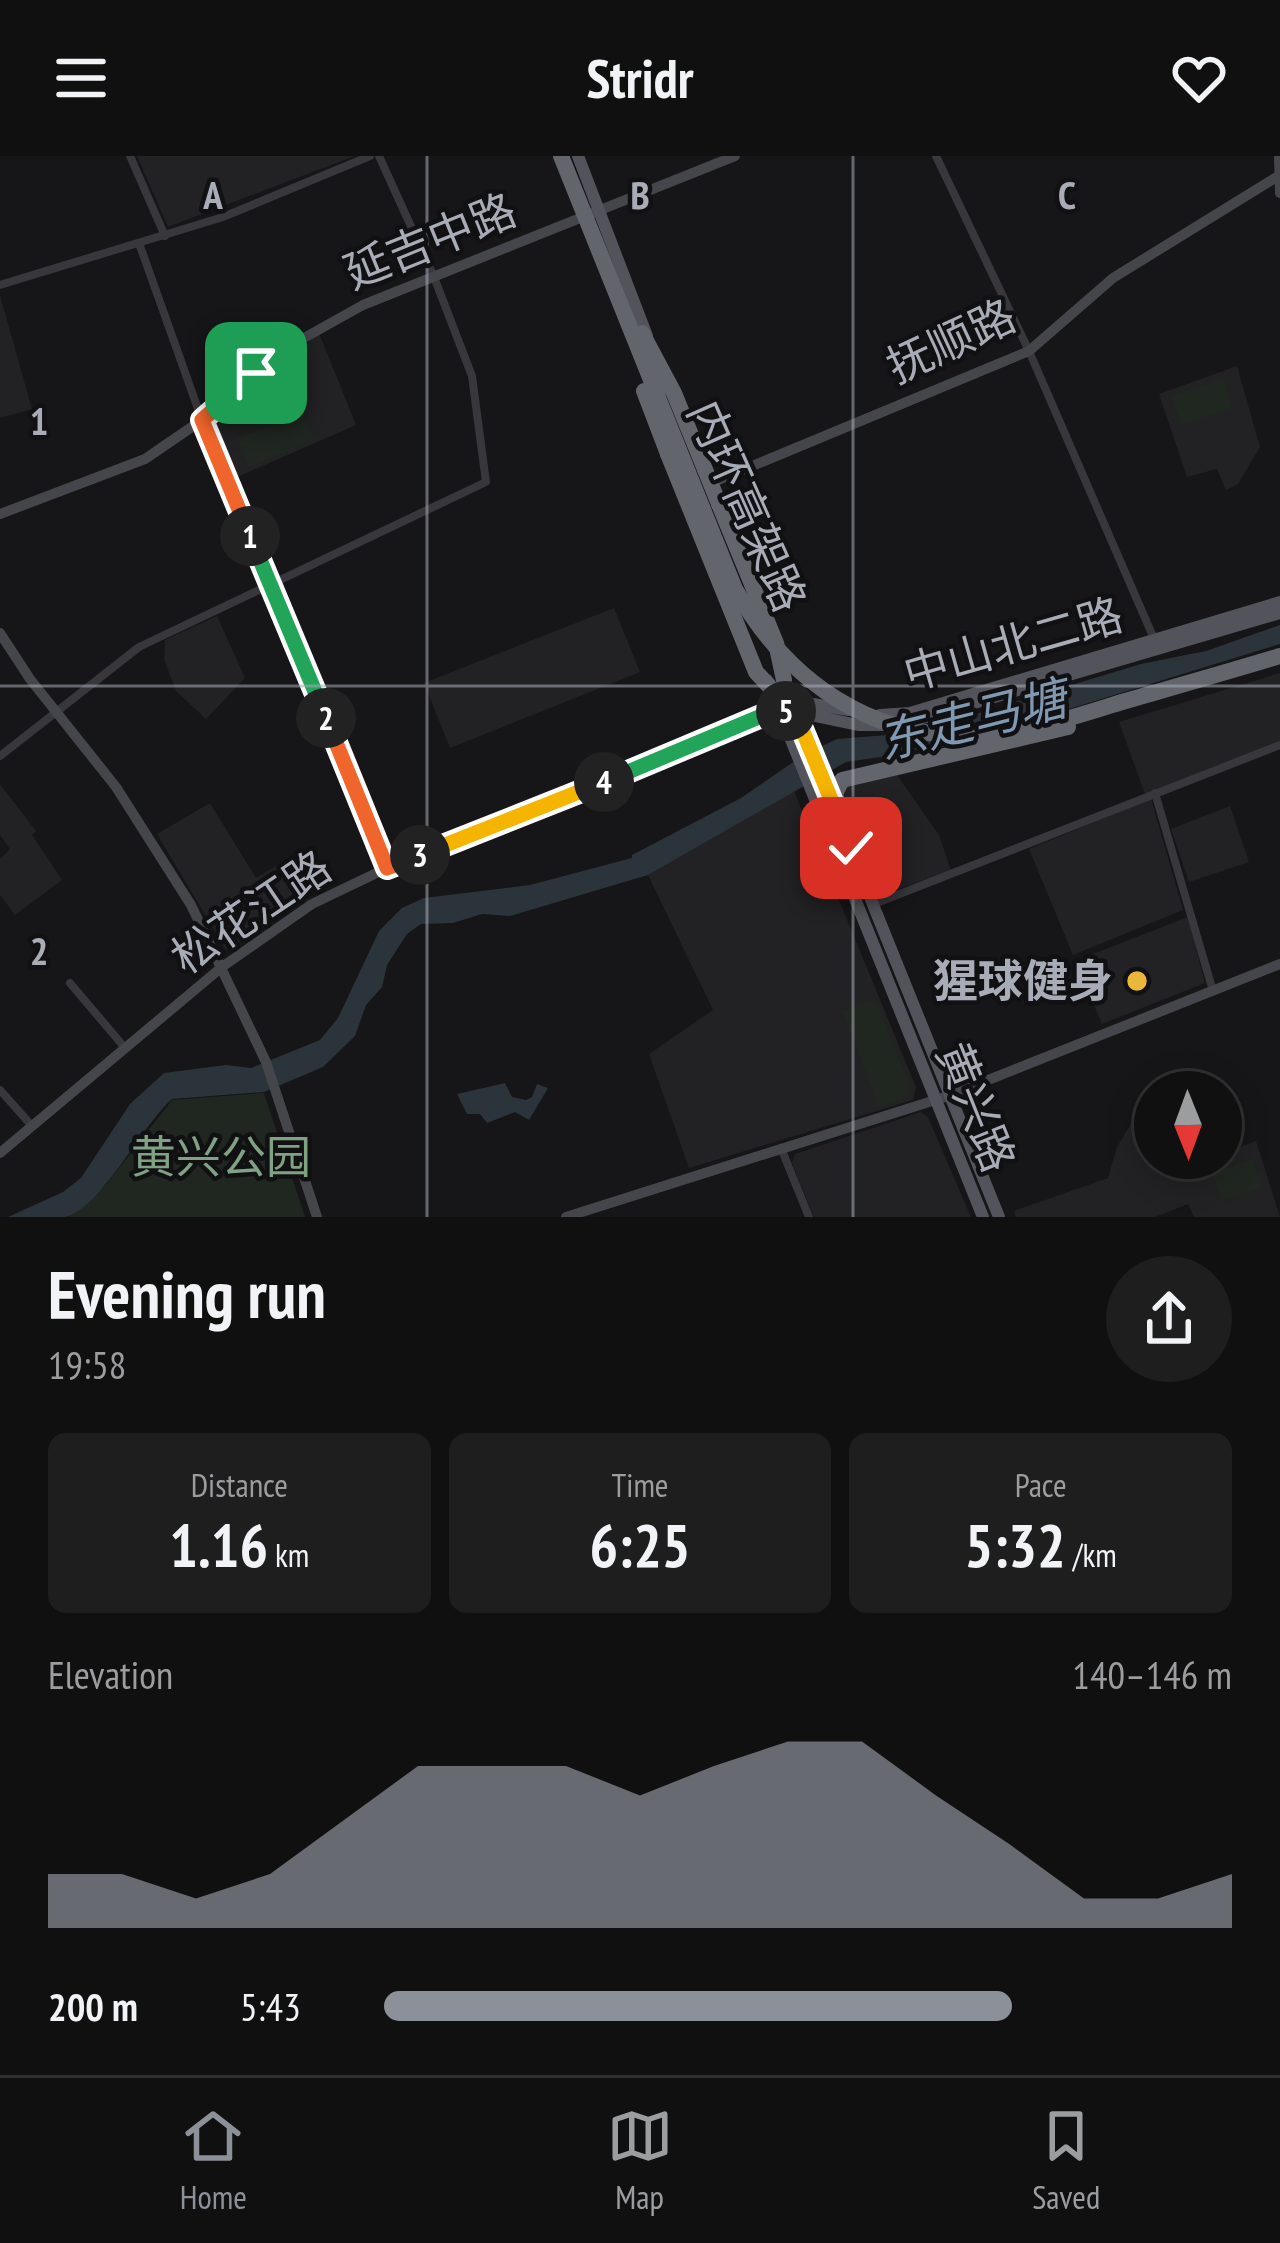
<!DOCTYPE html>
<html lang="en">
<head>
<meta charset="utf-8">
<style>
	:root { --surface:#101011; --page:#1e1e1f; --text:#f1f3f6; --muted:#9c9d9f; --line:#303031; --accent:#8c9099 }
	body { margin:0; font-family:"PT Sans Narrow","Noto Sans SC",sans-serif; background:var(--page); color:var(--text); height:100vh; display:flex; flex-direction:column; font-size:45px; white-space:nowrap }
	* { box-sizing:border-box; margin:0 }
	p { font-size:39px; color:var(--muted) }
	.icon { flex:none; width:66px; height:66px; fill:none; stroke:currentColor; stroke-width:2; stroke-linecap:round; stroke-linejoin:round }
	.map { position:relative; height:1061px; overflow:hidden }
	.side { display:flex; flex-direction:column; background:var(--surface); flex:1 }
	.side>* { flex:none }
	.needle { width:78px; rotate:179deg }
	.tools { position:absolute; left:1134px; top:915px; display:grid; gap:24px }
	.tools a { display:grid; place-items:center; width:108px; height:108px; border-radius:50%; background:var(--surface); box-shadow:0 6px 30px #0003,0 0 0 3px var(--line); font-size:60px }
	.pin { position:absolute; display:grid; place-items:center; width:102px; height:102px; color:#fff; margin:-51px; border-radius:24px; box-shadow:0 6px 18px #0006 }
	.km { position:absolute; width:60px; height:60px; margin:-30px; border-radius:50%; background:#222; color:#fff; font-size:33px; line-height:60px; text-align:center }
	.round { display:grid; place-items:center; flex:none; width:126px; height:126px; border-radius:63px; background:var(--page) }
	.overview { display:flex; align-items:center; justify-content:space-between; height:204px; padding:0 48px }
	h1 { font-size:66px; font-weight:700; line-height:90px }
	.figures { display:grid; grid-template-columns:repeat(3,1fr); gap:18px; height:204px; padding:12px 48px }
	.figures div { display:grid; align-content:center; border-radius:18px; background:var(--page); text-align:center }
	.figures b { font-size:60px; font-weight:700 }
	.figures small { font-size:33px; font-weight:400 }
	.figures p { font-size:33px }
	.chart { height:336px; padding:24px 48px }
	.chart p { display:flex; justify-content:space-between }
	.chart svg { width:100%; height:216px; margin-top:12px; fill:var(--accent); opacity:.7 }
	ul { padding:0 48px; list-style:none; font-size:39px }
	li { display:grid; grid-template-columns:192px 144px 1fr; align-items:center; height:90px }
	li i { height:30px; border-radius:15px; background:var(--accent) }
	header { display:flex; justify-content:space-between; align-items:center; height:156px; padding:0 48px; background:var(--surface); font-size:54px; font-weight:700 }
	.tabs { display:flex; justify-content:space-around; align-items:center; height:168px; border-top:3px solid var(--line); background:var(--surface); font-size:33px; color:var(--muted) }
	.tabs a { display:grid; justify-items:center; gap:6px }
	.tabs .on { color:var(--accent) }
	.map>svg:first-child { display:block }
	.built { fill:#222224 }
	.green { fill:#202721 }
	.water { fill:#2c343b }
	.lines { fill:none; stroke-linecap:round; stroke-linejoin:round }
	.street { stroke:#37373c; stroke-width:8 }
	.secondary { stroke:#45464c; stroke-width:10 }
	.primary { stroke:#53545b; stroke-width:12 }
	.highway { stroke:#63656d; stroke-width:16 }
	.highway-bridge { stroke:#63656d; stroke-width:16 }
	.split-1-casing { stroke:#fff; stroke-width:24 }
	.split-2-casing { stroke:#fff; stroke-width:24 }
	.split-3-casing { stroke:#fff; stroke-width:24 }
	.split-4-casing { stroke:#fff; stroke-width:24 }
	.split-5-casing { stroke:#fff; stroke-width:24 }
	.split-6-casing { stroke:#fff; stroke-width:24 }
	.split-1 { stroke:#f0652b; stroke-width:15 }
	.split-2 { stroke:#22a559; stroke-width:15 }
	.split-3 { stroke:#f0652b; stroke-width:15 }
	.split-4 { stroke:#f5b400; stroke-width:15 }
	.split-5 { stroke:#22a559; stroke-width:15 }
	.split-6 { stroke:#f5b400; stroke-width:15 }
	.grid { fill:none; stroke:#a8acb7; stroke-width:3; stroke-opacity:0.55 }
	.poi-dot { fill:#eab73a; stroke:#111012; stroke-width:4.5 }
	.labels { text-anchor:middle; stroke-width:9; stroke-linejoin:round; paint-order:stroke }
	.street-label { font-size:45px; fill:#a8acb7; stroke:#111012 }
	.poi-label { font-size:45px; font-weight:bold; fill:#a8acb7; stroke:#111012; text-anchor:end }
	.park-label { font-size:45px; fill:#80a183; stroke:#111012 }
	.water-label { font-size:48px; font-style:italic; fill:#8098b0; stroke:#111012 }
	.grid-label { font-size:39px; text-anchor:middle; font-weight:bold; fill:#a8acb7; stroke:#111012; stroke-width:9; stroke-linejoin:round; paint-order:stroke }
</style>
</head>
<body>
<header><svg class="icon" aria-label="menu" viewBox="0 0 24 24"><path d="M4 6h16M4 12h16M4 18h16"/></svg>Stridr<svg class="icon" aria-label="heart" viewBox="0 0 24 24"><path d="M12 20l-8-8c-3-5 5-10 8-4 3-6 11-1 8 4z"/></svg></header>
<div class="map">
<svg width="1280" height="1061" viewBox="0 0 1280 1061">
	<rect width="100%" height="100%" fill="#161517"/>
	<path class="built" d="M137,0H355L168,71Z
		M0,139L32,253L0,262Z
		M319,177L356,269L235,322L212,266Z
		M1237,210L1260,291L1238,328L1226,334L1217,313L1187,321L1159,238Z
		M614,452L640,516L450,592L424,527Z
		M217,460L245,522L206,563L176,535L164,503L165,484Z
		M1280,517V585L1145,638L1119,566Z
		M897,619L939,679L951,714L882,739L842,635L848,629Z
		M0,628L36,675L32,679L62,724L15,759L0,739V703L10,693L0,679Z
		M794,635L916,931L913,944L689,1012L649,898L713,854L648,719Z
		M1151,643L1183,754L1073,799L1029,693Z
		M210,647L256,722L286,704L308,744L226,794L157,678Z
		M1230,650L1249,706L1189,726L1171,673Z
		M1188,761L1205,827L1102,868L1075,805Z
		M921,956L928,961L971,1061H814L792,1007L795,998Z
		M1132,966L1155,981V1002H1167L1175,1016L1221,1002V998L1256,985L1280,1061H1194L1188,1048L1155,1061H1016L1014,1055L1108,1022L1117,991Z"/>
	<path class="green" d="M1223,223L1232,252L1181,269L1171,240Z
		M302,256L314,285L249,311L237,282Z
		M875,843L910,930L907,941L879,951L843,855Z
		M264,937L305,1061H67L105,1030L172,944Z
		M1252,1003L1262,1031L1222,1045L1212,1017Z"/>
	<path class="water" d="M1280,469V488L945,591L933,590L905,596L900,605L885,608L881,601L846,606L648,719L510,760L482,758L453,767L421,768L407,778L387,809L382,831L366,849L355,880L323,911L264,936L172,943C141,970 102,1052 65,1061C48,1061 25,1061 8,1061L63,1036L81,1022L130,948L164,917L226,909L251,912L320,884L338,862L379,775L402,752L424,742L530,729L632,702V699L741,642L805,598L837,583L913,577L1141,508L1206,495Z
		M505,927L512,941L526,944L532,941L537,928L548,932L529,964L515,956L487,967L480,958H467L457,938Z"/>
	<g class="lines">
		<path class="street" d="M130,0L165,80
			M936,0L1029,195L1155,485
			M139,87L202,264L387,712
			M0,129L223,61L370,0
			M0,600L139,491L486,326L472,220L434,121L379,0
			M1155,637L1213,835
			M874,748L1280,589
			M70,827L125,892
			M0,934L32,970
			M781,992L809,1061"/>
		<path class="secondary" d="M1279,0L1280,37
			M709,328L1029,195L1113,122L1280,19
			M0,358L145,303L202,264L286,192L363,149L735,0
			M0,477L30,523L116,631L191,749L266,906L317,1061
			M0,997L222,811L312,748L387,712L778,553
			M566,1061L948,940L1280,808"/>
		<path class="primary" d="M578,0L647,180
			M781,516L833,648
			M767,524L983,1061
			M785,551L807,547L848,554
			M791,555L858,569H899L1280,457
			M880,559L910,557L1280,446
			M849,689L999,1061"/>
		<path class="highway" d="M668,298L756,516L769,530
			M719,348L776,487L784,524
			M851,692L835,638L842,624L1068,571"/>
		<path class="highway-bridge" d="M561,0L735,433C787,524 870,585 979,579C1027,577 1076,560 1122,546C1174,531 1227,516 1280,500
			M642,177L674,237L719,348
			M644,235L668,298"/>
	</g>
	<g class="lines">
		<g class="split-1-casing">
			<path id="split-1" d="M250,380L202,264L256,217"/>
		</g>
		<g class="split-2-casing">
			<path id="split-2" d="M250,380L326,562"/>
		</g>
		<g class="split-3-casing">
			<path id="split-3" d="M326,562L387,712L420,699"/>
		</g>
		<g class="split-4-casing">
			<path id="split-4" d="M420,699L604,626"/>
		</g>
		<g class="split-5-casing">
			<path id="split-5" d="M604,626L778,553L786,555"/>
		</g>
		<g class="split-6-casing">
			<path id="split-6" d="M786,555L795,556L851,692"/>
		</g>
		<use href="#split-1" class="split-1"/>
		<use href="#split-2" class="split-2"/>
		<use href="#split-3" class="split-3"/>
		<use href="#split-4" class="split-4"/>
		<use href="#split-5" class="split-5"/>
		<use href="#split-6" class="split-6"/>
	</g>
	<path class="grid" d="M427,0V1061M853,0V1061M0,530H1280"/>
	<circle class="poi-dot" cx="1137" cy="825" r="12"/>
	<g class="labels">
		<g class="street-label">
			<text transform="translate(430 85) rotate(-22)" y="16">延吉中路</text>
			<text transform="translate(951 185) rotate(-25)" y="16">抚顺路</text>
			<text transform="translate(747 350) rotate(66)" y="16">内环高架路</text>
			<text transform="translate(1013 488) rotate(-16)" y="16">中山北二路</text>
			<text transform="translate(251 756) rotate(-34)" y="16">松花江路</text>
			<text transform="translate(976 951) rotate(68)" y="16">黄兴路</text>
		</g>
		<g class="poi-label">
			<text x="1113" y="841">猩球健身</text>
		</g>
		<g class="park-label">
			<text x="221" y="1017">黄兴公园</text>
		</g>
		<g class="water-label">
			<text transform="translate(972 564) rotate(-14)" y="17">东走马塘</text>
		</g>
	</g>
	<g class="grid-label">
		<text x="213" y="53">A</text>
		<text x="640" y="53">B</text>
		<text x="1067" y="53">C</text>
		<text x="39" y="279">1</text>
		<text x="39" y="809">2</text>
	</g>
</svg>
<div class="tools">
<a><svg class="needle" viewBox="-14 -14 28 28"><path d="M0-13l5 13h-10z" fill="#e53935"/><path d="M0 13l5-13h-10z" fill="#9c9d9f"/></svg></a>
</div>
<div class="pin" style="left:256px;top:217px;background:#1e9e55"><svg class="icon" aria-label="arrive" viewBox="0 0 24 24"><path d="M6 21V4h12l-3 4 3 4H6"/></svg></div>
<div class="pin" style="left:851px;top:692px;background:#d93025"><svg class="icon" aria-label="check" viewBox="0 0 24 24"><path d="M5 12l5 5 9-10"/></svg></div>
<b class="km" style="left:250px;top:380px">1</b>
<b class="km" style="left:326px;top:562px">2</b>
<b class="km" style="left:420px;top:699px">3</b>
<b class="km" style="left:604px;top:626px">4</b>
<b class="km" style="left:786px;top:555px">5</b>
</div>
<section class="side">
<div class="overview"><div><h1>Evening run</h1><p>19:58</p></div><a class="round"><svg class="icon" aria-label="share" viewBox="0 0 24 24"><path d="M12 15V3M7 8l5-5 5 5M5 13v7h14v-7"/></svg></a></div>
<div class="figures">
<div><p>Distance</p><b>1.16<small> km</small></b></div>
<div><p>Time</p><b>6:25</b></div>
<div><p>Pace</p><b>5:32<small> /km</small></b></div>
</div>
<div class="chart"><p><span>Elevation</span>140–146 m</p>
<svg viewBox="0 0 160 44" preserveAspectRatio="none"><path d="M0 44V33L10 33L20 38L30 33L40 22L50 11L60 11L70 11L80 17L90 11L100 6L110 6L120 17L130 27L140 38L150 38L160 33V44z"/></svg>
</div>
<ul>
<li><b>200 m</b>5:43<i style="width:74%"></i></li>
</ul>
</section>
<nav class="tabs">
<a class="on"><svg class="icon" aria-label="home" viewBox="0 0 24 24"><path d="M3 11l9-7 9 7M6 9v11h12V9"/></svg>Home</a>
<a><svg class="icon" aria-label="map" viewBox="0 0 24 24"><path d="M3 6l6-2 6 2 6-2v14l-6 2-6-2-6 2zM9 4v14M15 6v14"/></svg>Map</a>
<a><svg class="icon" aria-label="saved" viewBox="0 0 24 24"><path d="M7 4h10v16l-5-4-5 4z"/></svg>Saved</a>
</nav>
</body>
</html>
